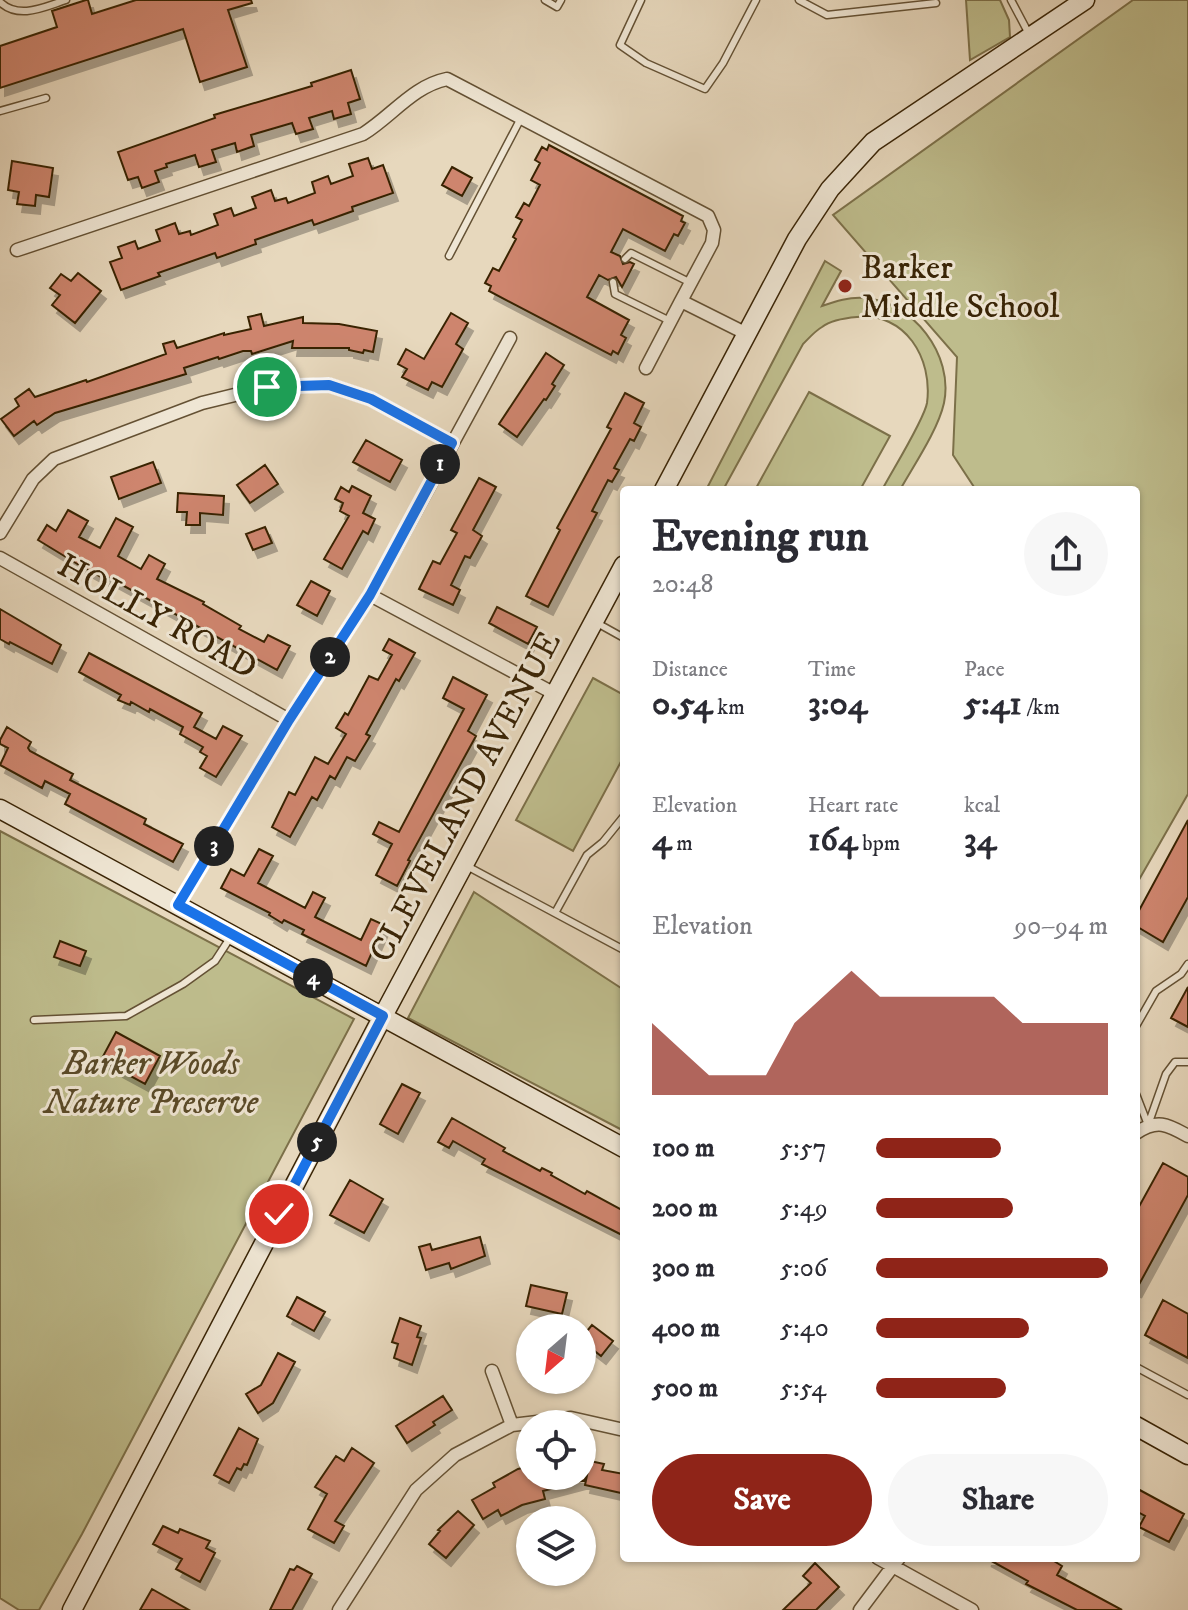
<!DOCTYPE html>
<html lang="en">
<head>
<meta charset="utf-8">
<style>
	:root { --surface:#fff; --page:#f7f7f7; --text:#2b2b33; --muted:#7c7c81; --accent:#8f2418 }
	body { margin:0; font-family:"IM FELL DW Pica",serif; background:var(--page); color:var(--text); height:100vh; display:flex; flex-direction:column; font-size:30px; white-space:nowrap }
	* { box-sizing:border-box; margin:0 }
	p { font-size:26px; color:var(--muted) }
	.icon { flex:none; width:44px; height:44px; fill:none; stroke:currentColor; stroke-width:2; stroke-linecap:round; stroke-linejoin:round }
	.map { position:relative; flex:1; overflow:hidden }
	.drawer { position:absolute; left:620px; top:486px; width:520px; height:1076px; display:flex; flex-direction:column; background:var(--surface); border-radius:8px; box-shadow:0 2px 6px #0004 }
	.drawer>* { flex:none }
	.needle { width:52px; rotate:208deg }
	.buttons { position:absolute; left:516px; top:1314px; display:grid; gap:16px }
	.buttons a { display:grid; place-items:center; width:80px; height:80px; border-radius:50%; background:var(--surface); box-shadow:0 2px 6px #0004; font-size:40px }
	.pin { position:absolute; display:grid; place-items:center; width:68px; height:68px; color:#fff; margin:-34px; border:4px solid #fff; border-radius:50%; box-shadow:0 2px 8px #0007 }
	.km { position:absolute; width:40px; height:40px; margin:-20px; border-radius:50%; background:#222; color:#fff; font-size:22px; line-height:40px; text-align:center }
	.round { display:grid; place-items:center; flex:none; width:84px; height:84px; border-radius:42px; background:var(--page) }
	.headline { display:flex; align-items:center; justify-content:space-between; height:136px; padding:0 32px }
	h1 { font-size:44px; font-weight:800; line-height:60px }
	.metrics { display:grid; grid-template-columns:repeat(3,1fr); gap:12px; height:136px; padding:8px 32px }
	.metrics div { display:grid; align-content:center }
	.metrics b { font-size:34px; font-weight:800 }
	.metrics small { font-size:22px; font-weight:400 }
	.metrics p { font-size:22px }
	.chart { height:224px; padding:16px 32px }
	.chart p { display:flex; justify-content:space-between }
	.chart svg { width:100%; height:144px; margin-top:8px; fill:var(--accent); opacity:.7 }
	.cta { display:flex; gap:16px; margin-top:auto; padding:16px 32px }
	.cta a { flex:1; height:92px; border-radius:48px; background:var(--accent); color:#fff; font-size:32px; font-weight:800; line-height:92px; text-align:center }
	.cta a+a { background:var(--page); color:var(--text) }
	ul { padding:0 32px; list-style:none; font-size:26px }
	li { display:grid; grid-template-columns:128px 96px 1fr; align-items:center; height:60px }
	li i { height:20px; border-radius:10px; background:var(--accent) }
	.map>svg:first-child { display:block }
	.green { fill:#bebc8c; stroke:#7c7049; stroke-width:2 }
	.building { fill:#ce856e; stroke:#392406; stroke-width:2; filter:url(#shadow) }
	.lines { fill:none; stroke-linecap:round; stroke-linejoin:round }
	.lane-casing { stroke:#645134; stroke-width:9 }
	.street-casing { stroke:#645134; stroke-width:15 }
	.secondary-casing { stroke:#392406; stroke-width:21 }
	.lane { stroke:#efe6d4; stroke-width:6 }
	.street { stroke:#efe6d4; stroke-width:12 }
	.secondary { stroke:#efe6d4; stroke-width:18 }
	.route-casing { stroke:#fff; stroke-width:16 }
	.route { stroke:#1a73e8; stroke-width:10 }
	.poi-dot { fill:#8f2418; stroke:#efe6d4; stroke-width:3 }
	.labels { text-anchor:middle; stroke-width:6; stroke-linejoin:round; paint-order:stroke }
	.poi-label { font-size:34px; fill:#392406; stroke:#efe6d4; text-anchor:start }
	.street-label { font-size:34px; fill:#392406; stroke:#efe6d4 }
	.park-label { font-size:34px; font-style:italic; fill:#5a4a28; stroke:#efe6d4 }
</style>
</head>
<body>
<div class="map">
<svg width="1188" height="1610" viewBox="0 0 1188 1610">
	<defs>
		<filter id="shadow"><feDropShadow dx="5" dy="8" stdDeviation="0" flood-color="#0004"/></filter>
	</defs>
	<rect width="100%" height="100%" fill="#e7d8bd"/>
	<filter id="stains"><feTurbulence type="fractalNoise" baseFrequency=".0025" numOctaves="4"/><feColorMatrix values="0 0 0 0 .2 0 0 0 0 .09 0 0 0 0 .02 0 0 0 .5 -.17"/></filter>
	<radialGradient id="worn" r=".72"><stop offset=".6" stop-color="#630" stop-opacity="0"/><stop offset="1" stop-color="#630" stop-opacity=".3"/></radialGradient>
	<path class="green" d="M966,0H1000L1009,20L1010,37L970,60Z
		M1133,0H1188V794L1136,885V490H976L953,455L957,357L833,215Z
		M825,261L841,271L822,306C836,301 849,297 864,298C913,301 954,355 944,403C938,430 914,465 900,490H882C892,471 924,420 927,403C933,358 905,312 857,317C845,318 831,320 822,327C815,331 809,338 803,344L723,490H706Z
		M809,392L890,436L860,490H755Z
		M593,678L624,695V756L573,851L516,820Z
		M0,831L354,1019L82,1534L39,1610H19L0,1598Z
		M474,892L624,990V1131L408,1018Z"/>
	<path class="building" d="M86,0H88L92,14L136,0H251L252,3L228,10L247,67L200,82L183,29L0,88V46L57,27L52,11Z
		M351,70L360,99L348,103L351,114L334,119L332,111L309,118L313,129L296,134L292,123L251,135L254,146L237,152L235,143L212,150L216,162L199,167L195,155L166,164L167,167L155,171L159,182L142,188L138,177L128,180L118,152L215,118L214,115L312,86L311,83Z
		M549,145L683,216L681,221L685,223L678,236L674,234L665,251L623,229L611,252L620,256L623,264L630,262L634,264L622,287L616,277L608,280L599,275L587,297L629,320L621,335L626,338L618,354L613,351L611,355L489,291L491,286L485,283L493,268L499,271L516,239L513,237L522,220L516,217L524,203L529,206L540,185L531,180L540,163L535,160L542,147L547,150Z
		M368,158L372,169L383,165L393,193L352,207L353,211L314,225L312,220L255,240L256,244L217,258L215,253L158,273L160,276L121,290L110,262L122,258L118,247L135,241L138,249L160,241L156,230L175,223L179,234L190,231L191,235L218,225L214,214L231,208L234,216L256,208L252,197L271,190L275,201L286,198L288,203L315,193L312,182L328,176L331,184L353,176L349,164Z
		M12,161L53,168L49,197L36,195L35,206L17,204L19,192L8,190Z
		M452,167L472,178L462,196L442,185Z
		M78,273L101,291L75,323L52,305L60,295L50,288L61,274L71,281Z
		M451,313L468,323L456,344L463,349L442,387L432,382L428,390L402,377L407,369L398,364L406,349L424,359Z
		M261,314L264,326L303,317V323L339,324L377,331L373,352L364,350L363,353L349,350V348H292L293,341L252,354L251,351H243L219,359L218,357L184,368L186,374L55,413L37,425L34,421L14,436L1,419L19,406L15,399L29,389L35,397L86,380L87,382L166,354L163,344L174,341L177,348L224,333V335L251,329L248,317Z
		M546,353L564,365L552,384L555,386L546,400L544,399L517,437L499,424Z
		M625,393L644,403L634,423L641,427L634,441L630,439L614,468L619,470L612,482L608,480L592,511L597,513L548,607L526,596L560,530L557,528L611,429L607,427Z
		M366,440L402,460L390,482L353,462Z
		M153,462L161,483L119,499L111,477Z
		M265,465L278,484L250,503L237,485Z
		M479,478L496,487L473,530L482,536L470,558L465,556L451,585L460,590L453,605L419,589L433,561L440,564L457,533L451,530Z
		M352,486L371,496L363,513L375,519L368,534L363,531L342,569L324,559L349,516L340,511L343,503L335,499L341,487L349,492Z
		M178,493L224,496L223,515L200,513V525H186L187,512H177Z
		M68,510L88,521L79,537L100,548L116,518L133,527L118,556L141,569L149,555L165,564L157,579L204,602L203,604L241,626L239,629L264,642L268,635L290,646L277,670L104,575L103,578L79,565L38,540L47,525L56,531Z
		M265,527L272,543L253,550L246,534Z
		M311,581L330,591L317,616L297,605Z
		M497,607L537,627L528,644L489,623Z
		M0,609L61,645L52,664L10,642L9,644L0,639Z
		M389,639L415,653L399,681L396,679L366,734L370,736L355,761L347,757L335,779L330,776L317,800L312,797L290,837L272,827L289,792L295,795L315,757L328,764L346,734L336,728L345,713L348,715L369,676L378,680L392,655L383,650Z
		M89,653L202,713L194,727L216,739L223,726L242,736L216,777L200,768L207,756L200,752L203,747L180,734L183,727L150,709L149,712L131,702L130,705L118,700L121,695L79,672Z
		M453,677L487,695L468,731L476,736L408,860L410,861L397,886L376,875L392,844L373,834L379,822L399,832L464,709L443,698Z
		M7,727L31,742L28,748L30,751L73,774L70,780L146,819L144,824L183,844L173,862L65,804L70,794L45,781L42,788L0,765L8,748L0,744V740Z
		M1188,820V897L1163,942L1136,926V916Z
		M259,849L273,856L258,883L305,908L313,892L325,898L315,917L361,940L371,919L384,925L366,966L302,934L304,930L284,920L282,923L269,915L270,913L221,888L231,869L244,876Z
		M60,941L86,951L80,966L54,957Z
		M1188,987V1027L1171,1018Z
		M116,1032L160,1056L145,1084L101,1060Z
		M402,1084L420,1093L398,1134L380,1124Z
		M452,1118L505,1148L503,1151L540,1171L542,1168L552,1173L551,1175L585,1194L587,1191L624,1211V1236L482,1164L485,1159L453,1141L449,1148L438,1142Z
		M1163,1163L1188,1177V1195L1136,1290V1212Z
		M350,1180L383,1199L364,1233L330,1215Z
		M480,1237L485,1256L451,1269L449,1263L426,1270L419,1247L430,1244L432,1250Z
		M531,1285L567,1293L562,1314L526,1306Z
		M297,1297L325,1312L314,1331L287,1316Z
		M1163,1300L1188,1314V1358L1145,1335Z
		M400,1318L421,1326L417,1337L421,1338L412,1365L394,1358L398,1344L392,1342Z
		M592,1325L613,1341L601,1356L582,1341V1337Z
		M278,1353L295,1362L273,1403L258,1413L246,1394L261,1385Z
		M443,1396L452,1410L433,1422L435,1425L407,1443L396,1426Z
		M239,1428L258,1439L247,1465L244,1464L241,1470L237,1468L229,1483L214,1475Z
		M352,1448L374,1463L335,1521L344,1526L334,1543L308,1529L327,1494L315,1487L336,1456L344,1461Z
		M590,1461L604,1464L602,1470L624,1474L621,1493L585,1485Z
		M530,1466V1476H585V1480L543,1491L545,1499L522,1505L501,1516L498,1510L483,1519L472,1500L495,1487L493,1483L518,1469Z
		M1136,1488L1184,1514L1169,1542L1139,1527L1145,1516L1136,1511Z
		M458,1511L474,1525L446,1558L429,1544L440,1531L438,1530Z
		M163,1526L178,1533L180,1529L210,1541L206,1548L215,1553L200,1582L176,1569L182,1559L153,1544Z
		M986,1558H1049L1062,1566L1057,1575L1122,1610H1077L1026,1584L1028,1581Z
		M815,1563L839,1587L816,1610H783L811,1583L803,1576Z
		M297,1566L312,1574L292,1610H270L290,1569L294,1570Z
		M152,1589L189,1610H140Z"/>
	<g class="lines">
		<g class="lane-casing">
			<path id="lane" d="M545,0L557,7L561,0
				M641,0L620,45L646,63L705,89L723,63L756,0
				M799,0L827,15L936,3
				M1011,0L1029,34
				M0,2C19,20 44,7 66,0
				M0,111L46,98
				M449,256L521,118
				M625,259L631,253L691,283
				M613,282L615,294L670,321
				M597,623L624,638
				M465,865L624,950
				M555,913L587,855L603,842L624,816
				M34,1020L126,1016L183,984L215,961L230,938
				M1136,1026L1156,991L1181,974L1188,964
				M1136,1094L1148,1125
				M1148,1125L1166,1074L1175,1062H1188
				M1136,1367L1188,1395"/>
		</g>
		<g class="street-casing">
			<path id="street" d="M17,250L363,134C392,116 413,86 447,79L708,216L714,230L712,243L681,301L745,333
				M646,368L681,301
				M0,533L33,479L54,459L202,403L267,387L329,385L371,399L452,443
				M0,558L289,720
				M370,595L555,694
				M178,905L289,720L370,595L510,338
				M1136,1133C1157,1119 1167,1124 1188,1136
				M492,1371L512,1425
				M878,1558L972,1610
				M339,1610L416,1490L455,1455L512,1425L571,1418L624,1430
				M860,1610L899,1558"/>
		</g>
		<g class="secondary-casing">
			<path id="secondary" d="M664,490L797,239L830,189L873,142L1085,0
				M0,809L624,1148
				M1136,1426L1188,1455
				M72,1610L383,1016L624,565"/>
		</g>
		<use href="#lane" class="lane"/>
		<use href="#street" class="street"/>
		<use href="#secondary" class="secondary"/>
	</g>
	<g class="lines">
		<g class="route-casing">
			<path id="route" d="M267,387L329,385L371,399L452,443L370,595L289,720L178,905L383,1016L279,1214"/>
		</g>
		<use href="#route" class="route"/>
	</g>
	<circle class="poi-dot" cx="845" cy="286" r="8"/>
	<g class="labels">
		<g class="poi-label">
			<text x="861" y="278">Barker<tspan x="861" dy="39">Middle School</tspan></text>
		</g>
		<g class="street-label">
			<text transform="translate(158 615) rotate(29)" y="12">HOLLY ROAD</text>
			<text transform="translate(464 796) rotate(-62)" y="12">CLEVELAND AVENUE</text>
		</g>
		<g class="park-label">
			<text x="151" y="1074">Barker Woods<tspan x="151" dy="39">Nature Preserve</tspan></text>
		</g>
	</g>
	<rect width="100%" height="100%" filter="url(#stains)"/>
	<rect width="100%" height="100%" fill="url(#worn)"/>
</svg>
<div class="buttons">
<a><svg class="needle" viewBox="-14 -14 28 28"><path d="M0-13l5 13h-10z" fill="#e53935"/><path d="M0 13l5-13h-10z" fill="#7c7c81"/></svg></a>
<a><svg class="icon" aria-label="locate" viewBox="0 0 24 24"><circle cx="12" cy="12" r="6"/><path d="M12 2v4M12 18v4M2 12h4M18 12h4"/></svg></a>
<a><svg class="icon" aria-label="layers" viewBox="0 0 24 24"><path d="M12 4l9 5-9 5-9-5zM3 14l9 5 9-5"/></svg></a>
</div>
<div class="pin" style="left:267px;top:387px;background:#1e9e55"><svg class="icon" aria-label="arrive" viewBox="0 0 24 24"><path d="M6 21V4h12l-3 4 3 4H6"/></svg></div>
<div class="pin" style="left:279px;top:1214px;background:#d93025"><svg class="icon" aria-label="check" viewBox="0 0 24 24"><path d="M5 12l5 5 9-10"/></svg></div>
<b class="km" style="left:440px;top:464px">1</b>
<b class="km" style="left:330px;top:657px">2</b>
<b class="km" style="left:214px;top:846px">3</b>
<b class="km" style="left:313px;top:978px">4</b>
<b class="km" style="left:317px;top:1142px">5</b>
<section class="drawer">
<div class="headline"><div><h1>Evening run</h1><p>20:48</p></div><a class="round"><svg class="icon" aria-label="share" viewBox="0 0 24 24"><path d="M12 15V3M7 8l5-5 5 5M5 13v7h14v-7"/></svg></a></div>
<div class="metrics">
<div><p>Distance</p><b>0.54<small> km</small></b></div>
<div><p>Time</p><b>3:04</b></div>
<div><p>Pace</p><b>5:41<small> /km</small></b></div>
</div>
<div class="metrics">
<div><p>Elevation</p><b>4<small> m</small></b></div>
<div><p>Heart rate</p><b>164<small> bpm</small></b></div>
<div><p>kcal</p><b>34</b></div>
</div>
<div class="chart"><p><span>Elevation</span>90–94 m</p>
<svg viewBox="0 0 160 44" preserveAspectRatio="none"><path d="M0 44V22L10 30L20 38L30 38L40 38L50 22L60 14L70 6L80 14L90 14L100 14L110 14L120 14L130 22L140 22L150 22L160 22V44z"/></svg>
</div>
<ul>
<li><b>100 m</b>5:57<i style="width:54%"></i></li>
<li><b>200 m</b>5:49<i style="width:59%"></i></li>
<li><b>300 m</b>5:06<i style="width:100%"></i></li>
<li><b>400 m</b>5:40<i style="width:66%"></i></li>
<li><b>500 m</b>5:54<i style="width:56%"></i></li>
</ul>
<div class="cta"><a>Save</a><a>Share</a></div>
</section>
</div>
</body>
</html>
